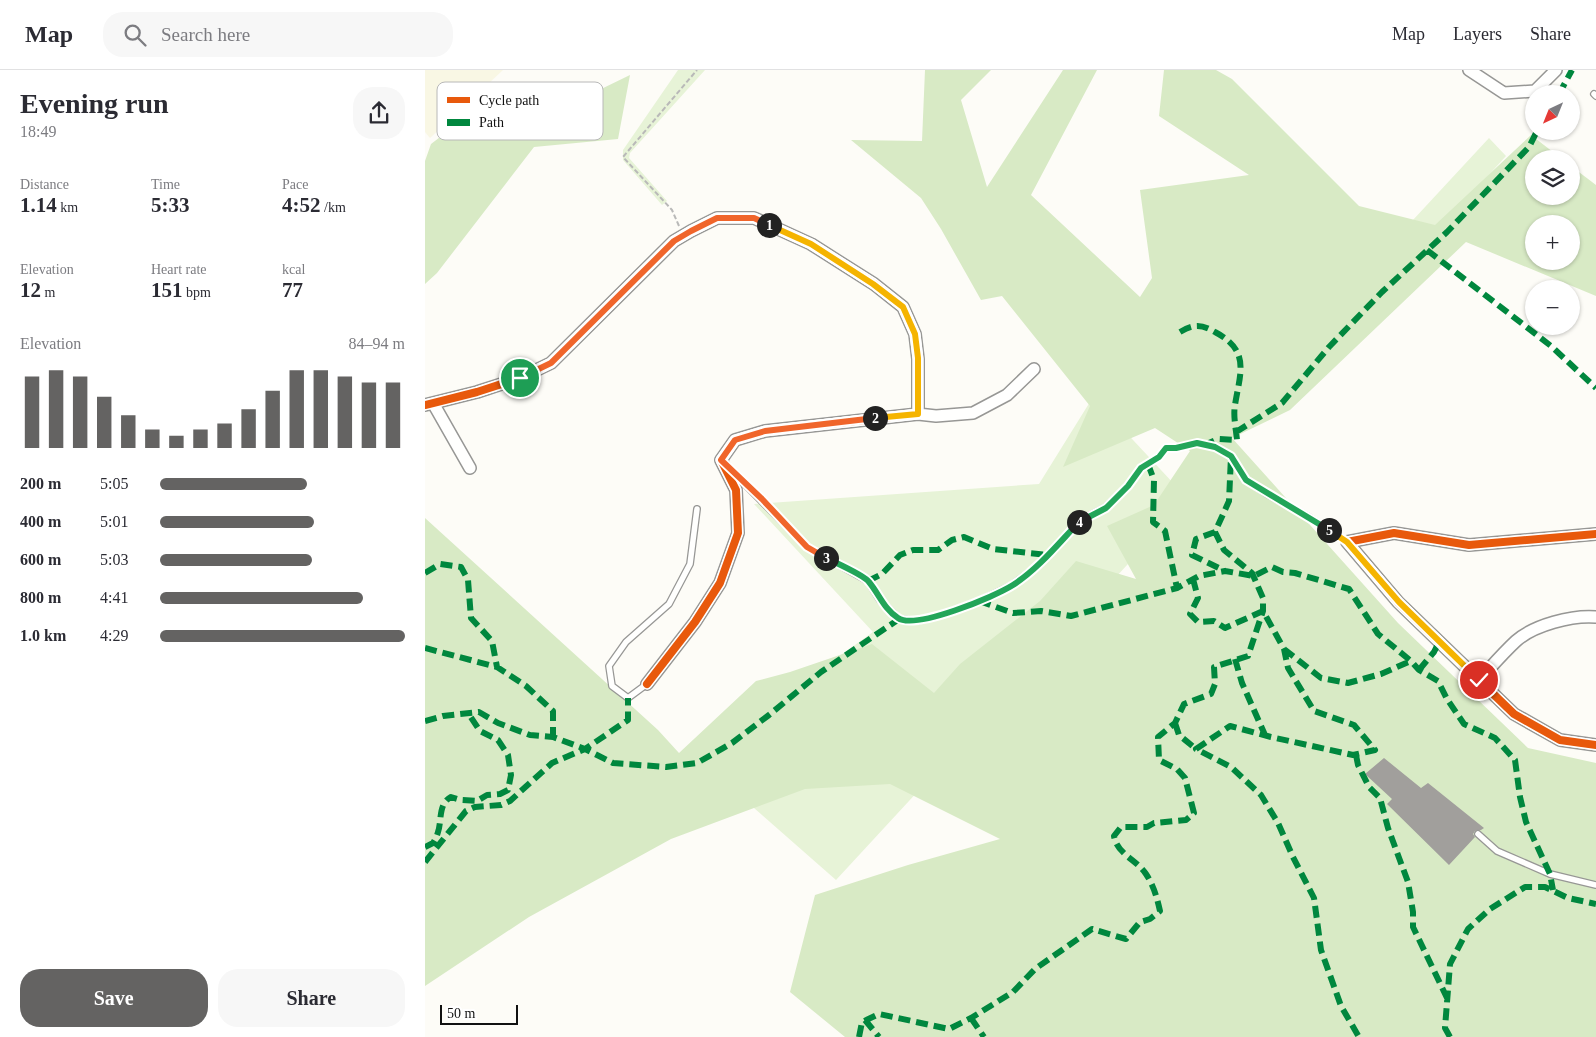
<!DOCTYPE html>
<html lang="en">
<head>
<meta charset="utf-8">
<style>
	:root { --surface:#fff; --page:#f7f7f7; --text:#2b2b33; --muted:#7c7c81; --line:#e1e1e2; --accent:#646362 }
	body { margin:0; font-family:"Times New Roman",serif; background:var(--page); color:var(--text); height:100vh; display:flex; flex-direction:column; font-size:19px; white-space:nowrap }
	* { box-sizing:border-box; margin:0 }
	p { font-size:16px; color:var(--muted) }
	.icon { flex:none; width:28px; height:28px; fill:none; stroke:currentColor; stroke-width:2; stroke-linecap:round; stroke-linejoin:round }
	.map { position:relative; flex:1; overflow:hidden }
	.details { display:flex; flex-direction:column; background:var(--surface); width:425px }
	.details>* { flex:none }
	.needle { width:32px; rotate:223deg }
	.fabs { position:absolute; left:1100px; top:15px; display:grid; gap:10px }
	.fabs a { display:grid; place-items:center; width:55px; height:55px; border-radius:50%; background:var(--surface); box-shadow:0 1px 4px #0004; font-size:25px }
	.scale { position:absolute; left:15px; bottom:12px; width:78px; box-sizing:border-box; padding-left:5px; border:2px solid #111; border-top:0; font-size:14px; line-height:18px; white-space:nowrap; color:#111; -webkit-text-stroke:4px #fff; paint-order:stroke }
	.pin { position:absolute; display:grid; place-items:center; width:42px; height:42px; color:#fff; margin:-21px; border:2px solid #fff; border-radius:50%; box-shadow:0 1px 5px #0007 }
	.km { position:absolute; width:25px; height:25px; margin:-12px; border-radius:50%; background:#222; color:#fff; font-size:14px; line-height:25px; text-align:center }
	.round { display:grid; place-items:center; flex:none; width:52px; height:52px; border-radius:20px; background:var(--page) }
	.headline { display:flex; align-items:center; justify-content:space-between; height:85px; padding:0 20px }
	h1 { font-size:28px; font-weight:600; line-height:38px }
	.stats { display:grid; grid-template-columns:repeat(3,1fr); gap:8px; height:85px; padding:5px 20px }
	.stats div { display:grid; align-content:center }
	.stats b { font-size:21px; font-weight:600 }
	.stats small { font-size:14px; font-weight:400 }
	.stats p { font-size:14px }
	.chart { height:140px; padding:10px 20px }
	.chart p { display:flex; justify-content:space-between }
	.chart svg { width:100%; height:90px; margin-top:5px; stroke:var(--accent); stroke-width:6 }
	.button { display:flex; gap:10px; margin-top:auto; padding:10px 20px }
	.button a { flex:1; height:58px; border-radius:20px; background:var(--accent); color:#fff; font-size:20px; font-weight:600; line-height:58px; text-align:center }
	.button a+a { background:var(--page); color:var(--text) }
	ul { padding:0 20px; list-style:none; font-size:16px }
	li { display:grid; grid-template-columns:80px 60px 1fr; align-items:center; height:38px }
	li i { height:12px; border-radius:6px; background:var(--accent) }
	header { display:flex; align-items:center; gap:30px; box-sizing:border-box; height:70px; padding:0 25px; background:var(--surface); border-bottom:1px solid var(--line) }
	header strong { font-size:24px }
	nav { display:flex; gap:28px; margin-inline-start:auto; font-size:18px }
	.search { width:350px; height:45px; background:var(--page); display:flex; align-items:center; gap:12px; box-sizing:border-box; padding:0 18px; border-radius:20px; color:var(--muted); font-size:19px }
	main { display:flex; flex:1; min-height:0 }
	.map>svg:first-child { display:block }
	.farmland { fill:#f9f7e4 }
	.green { fill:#e7f3d7 }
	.forest { fill:#d8eac5; fill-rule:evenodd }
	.building { fill:#a19f9c }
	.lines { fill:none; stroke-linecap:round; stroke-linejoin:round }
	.lane-casing { stroke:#979795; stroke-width:8 }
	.street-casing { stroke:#979795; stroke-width:14 }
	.path { stroke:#b9b9b8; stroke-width:2; stroke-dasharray:5 2.5; stroke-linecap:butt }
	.lane { stroke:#fffffe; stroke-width:5.5 }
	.street { stroke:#fffffe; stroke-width:11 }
	.quiet { stroke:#00873e; stroke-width:6; stroke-dasharray:12 6; stroke-linecap:butt }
	.cycleway-casing { stroke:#fff; stroke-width:11 }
	.cycleway { stroke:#e8590c; stroke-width:8 }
	.split-1-casing { stroke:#fff; stroke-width:10 }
	.split-2-casing { stroke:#fff; stroke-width:10 }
	.split-3-casing { stroke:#fff; stroke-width:10 }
	.split-4-casing { stroke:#fff; stroke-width:10 }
	.split-5-casing { stroke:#fff; stroke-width:10 }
	.split-6-casing { stroke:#fff; stroke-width:10 }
	.split-1 { stroke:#f0652b; stroke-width:6 }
	.split-2 { stroke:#f5b400; stroke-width:6 }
	.split-3 { stroke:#f0652b; stroke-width:6 }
	.split-4 { stroke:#22a559; stroke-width:6 }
	.split-5 { stroke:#22a559; stroke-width:6 }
	.split-6 { stroke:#f5b400; stroke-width:6 }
	.key { fill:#fff; stroke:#b8b8b8; stroke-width:1 }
	.key-label { font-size:14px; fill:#111 }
</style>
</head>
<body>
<header>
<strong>Map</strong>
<div class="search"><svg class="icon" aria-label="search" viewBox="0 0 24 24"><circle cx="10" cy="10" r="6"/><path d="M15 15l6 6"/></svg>Search here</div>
<nav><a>Map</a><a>Layers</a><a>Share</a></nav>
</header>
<main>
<section class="details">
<div class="headline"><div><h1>Evening run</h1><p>18:49</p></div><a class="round"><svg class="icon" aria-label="share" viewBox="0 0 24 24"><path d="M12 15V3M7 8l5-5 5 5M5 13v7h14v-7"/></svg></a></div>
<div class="stats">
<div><p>Distance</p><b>1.14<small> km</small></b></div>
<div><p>Time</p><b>5:33</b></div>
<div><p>Pace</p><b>4:52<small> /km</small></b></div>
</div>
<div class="stats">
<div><p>Elevation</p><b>12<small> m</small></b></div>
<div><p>Heart rate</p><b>151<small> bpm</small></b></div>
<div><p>kcal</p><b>77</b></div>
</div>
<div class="chart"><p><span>Elevation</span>84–94 m</p>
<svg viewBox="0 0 160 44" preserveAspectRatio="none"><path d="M5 44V9M15 44V6M25 44V9M35 44V19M45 44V28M55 44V35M65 44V38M75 44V35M85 44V32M95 44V25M105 44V16M115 44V6M125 44V6M135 44V9M145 44V12M155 44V12"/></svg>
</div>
<ul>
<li><b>200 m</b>5:05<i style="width:60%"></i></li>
<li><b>400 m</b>5:01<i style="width:63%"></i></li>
<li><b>600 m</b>5:03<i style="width:62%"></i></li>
<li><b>800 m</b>4:41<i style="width:83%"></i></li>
<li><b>1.0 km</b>4:29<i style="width:100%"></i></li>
</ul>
<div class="button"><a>Save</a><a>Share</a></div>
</section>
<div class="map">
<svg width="1171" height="967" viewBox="0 0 1171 967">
	<rect width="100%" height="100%" fill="#fdfcf7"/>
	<path class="farmland" d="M0,0H78L5,68L0,62Z"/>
	<path class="green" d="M253,0H280L205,83L204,88L242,131L237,135L198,90V80Z
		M1064,68L1081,86L980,197L962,178Z
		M668,327L763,429L411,810L272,688L448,562L329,434L614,414Z"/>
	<path class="forest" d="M500,0H566L536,30L562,117L638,0H672L606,125L715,227L727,208L715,120L824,105L734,46L739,0H791L807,9L934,136L1010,155L1106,65L1137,89H1109V126H1146V96L1171,115V226L1041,172L865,340L807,368L973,553L1103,678L1171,693V967H420L365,922L390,825L483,795L575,769L465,714L380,719L246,769L104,847L0,916V448L233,660L254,683L331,611L365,602L447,574L509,623L535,594L615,531L651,491L711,509L682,456L729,435L765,381L730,358L638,397L665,336L577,226L556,230L516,159L496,128L426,70L497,71ZM1109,154H1146V191H1109Z
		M205,5L193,69L109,77L12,203L0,214V91L6,74L87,12L104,51L133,40Z"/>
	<path class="building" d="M959,688L996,718L1003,713L1059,758L1056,760L1050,761L1048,764L1050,767L1024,795L962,734L967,729L940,704Z"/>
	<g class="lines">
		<g class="lane-casing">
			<path id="lane" d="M1169,24L1171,26
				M302,396L382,477L443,511L455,530L474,549L492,551L522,543L554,531L587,515L615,494L656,450L681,437L703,416L716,398L734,387L741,378H751L772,373L790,377L806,386L821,410L842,424L884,447L922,472
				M222,614L203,628L187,616L184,596L201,572L244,534L265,494L272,439
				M1053,764L1072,781L1125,804L1171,815"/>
		</g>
		<g class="street-casing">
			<path id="street" d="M1044,0L1079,23L1110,21L1131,0
				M8,333L45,398
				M0,335L52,322L95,308L126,293L249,171L266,161L292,148H329L386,174L449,214L478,237L490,264L493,289V344L340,361L310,370L296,390L311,420L313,463L295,513L270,552L222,614
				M493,344L511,346L548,343L582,325L609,299
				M1171,464L1044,475L969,463L922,472L973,532L1089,644L1135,670L1171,675
				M1054,610C1066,597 1078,583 1091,571C1109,555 1147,545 1171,547"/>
		</g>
		<path class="path" d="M254,156L247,140L198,87L272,0"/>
		<use href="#lane" class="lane"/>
		<use href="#street" class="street"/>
		<path class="quiet" d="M1134,24L1147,0
			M1002,180L1126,276L1171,318
			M755,262C769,254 776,254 790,262C826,281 815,303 810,335C808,346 811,359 812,370L793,369L779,375
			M811,362L857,333L904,277L957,222L1022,162L1104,77L1112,61
			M723,394L729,410L728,452L740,461L752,518L774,506L800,501L829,506L847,497L858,502L870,503L924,519L953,564L986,591L994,600L1013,611L1022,629L1039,654L1070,668L1090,690L1095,727L1101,752L1125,804L1128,820
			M790,462L771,469L767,485L800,501
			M0,503L15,494L36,497L43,510L46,548L67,571L72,597
			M768,509L773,528L765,544L773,552L789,551L800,558L838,541L859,579L863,598L889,641L929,655L950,680L928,685L846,667L805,656L771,679L806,697L836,725L853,753L868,787L889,828L896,880L916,936L934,967
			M443,511L457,504L475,485L488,480H513L527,470L539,467L568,479L623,485
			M554,531L588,543L616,541L646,546L752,518
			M0,578L72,597L101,616L128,641V667
			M859,579L896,608L923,613L956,604L986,591
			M810,589L817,613L840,665
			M994,600L1009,582L1014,572
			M0,651L18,646L54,642L73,653L105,665L128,667L160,679L188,693L241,697L272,693L307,673L344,645L396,602L474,549
			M750,653L754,665L771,679
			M931,685L933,695L944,717L955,728L963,758L983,812L988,842V857L1023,930
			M0,777L8,773C10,770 12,766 13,762C17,750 13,734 26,727L36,730L52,731L62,725L75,724L83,720L86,705L83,685L73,670L55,661L43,643
			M0,792L41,741L50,737L76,735L85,731L127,693L160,679L203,650V628
			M546,948L559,967
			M440,950L454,967
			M434,967L437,952L454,944L524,959L546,948L588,922L610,899L667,859L701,869L715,852L725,849L735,841C732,828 729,816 721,804C712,790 692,784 689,766L696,757H722L729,753L761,750L769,743L760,708L752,699L734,690L733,667L750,653L759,634L786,624L790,614L789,597L823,586L838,541V528L827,503L799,480L790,462L804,431L806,386
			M1025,967L1020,958L1025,894L1043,859L1065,839L1100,817H1120L1143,828L1171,834"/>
		<g class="cycleway-casing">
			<path id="cycleway" d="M0,335L52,322L95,308L126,293L249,171L266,161L292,148H329L386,174L449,214L478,237L490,264L493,289V344L340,361L310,370L296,390L311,420L313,463L295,513L270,552L222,614
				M1171,464L1044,475L969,463L922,472L973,532L1089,644L1135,670L1171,675"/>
		</g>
		<use href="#cycleway" class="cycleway"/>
	</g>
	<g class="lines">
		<g class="split-1-casing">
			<path id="split-1" d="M95,308L126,293L249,171L266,161L292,148H329L344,155"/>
		</g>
		<g class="split-2-casing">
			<path id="split-2" d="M344,155L386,174L448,214L478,237L490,264L493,288V344L450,348"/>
		</g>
		<g class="split-3-casing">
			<path id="split-3" d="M401,488L382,477L337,429L296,390L310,370L340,361L450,348"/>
		</g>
		<g class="split-4-casing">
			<path id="split-4" d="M401,488C411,493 439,505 444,512C454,524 459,539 473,548C490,560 569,527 588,515C613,499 633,474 654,452"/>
		</g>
		<g class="split-5-casing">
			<path id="split-5" d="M654,452L681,438L703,416L716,398L734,387L741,378H751L772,373L790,377L806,386L821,410L904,460"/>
		</g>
		<g class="split-6-casing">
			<path id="split-6" d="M904,460L922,472L974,532L1054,610"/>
		</g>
		<use href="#split-1" class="split-1"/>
		<use href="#split-2" class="split-2"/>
		<use href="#split-3" class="split-3"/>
		<use href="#split-4" class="split-4"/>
		<use href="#split-5" class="split-5"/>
		<use href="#split-6" class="split-6"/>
	</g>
	<rect x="12" y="12" width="166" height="58" rx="8" class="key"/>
	<rect x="22" y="27" width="23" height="6" fill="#e8590c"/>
	<rect x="22" y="49" width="23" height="7" fill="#00873e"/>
	<g class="key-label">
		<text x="54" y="35">Cycle path</text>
		<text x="54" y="57">Path</text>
	</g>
</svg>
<div class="fabs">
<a><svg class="needle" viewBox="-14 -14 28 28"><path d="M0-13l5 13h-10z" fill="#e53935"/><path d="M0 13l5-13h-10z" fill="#7c7c81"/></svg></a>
<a><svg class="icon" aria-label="layers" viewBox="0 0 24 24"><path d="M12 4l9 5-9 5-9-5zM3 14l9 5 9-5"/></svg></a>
<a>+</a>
<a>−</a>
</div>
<div class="scale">50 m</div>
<div class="pin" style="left:95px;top:308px;background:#1e9e55"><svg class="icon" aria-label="arrive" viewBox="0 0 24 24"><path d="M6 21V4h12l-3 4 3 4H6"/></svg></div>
<div class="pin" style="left:1054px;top:610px;background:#d93025"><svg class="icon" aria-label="check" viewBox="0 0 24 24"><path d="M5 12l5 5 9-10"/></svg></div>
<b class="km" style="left:344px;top:155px">1</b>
<b class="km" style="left:450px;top:348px">2</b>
<b class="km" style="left:401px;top:488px">3</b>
<b class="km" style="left:654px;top:452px">4</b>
<b class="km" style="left:904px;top:460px">5</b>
</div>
</main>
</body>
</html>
